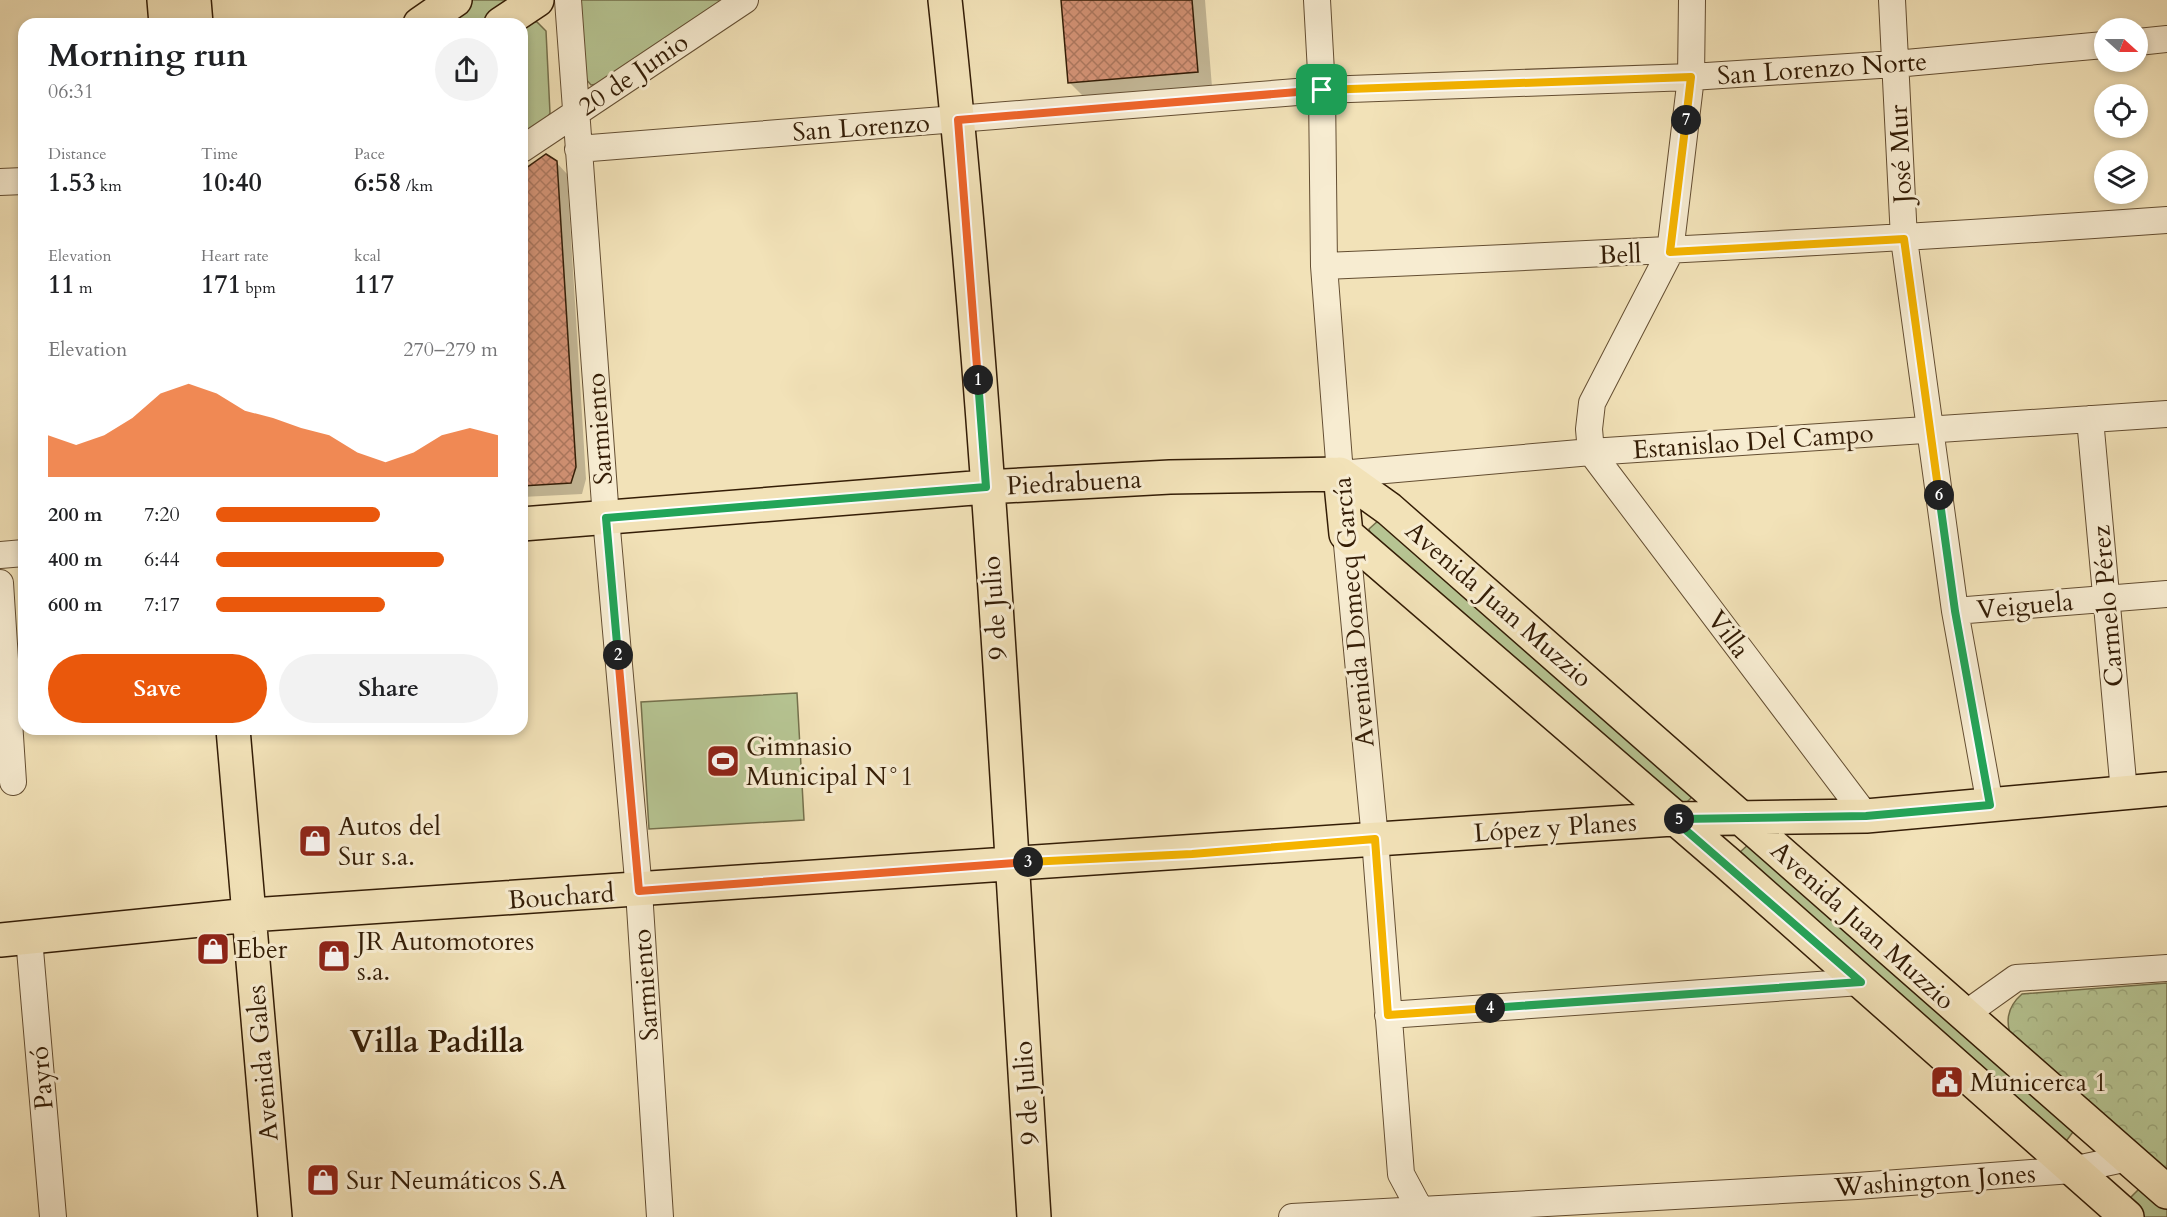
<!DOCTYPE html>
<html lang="en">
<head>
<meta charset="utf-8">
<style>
	:root { --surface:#fff; --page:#f2f2f2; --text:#202124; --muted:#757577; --accent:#ea580c }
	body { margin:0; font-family:Cardo,serif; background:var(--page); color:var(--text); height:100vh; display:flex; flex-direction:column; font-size:22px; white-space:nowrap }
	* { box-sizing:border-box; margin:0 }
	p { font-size:20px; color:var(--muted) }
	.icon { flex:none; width:33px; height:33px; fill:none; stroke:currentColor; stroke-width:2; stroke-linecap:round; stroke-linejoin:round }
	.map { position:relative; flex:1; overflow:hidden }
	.panel { position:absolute; left:18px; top:18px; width:510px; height:717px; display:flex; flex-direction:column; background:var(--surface); border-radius:18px; box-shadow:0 3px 9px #0003 }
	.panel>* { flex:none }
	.needle { width:39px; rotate:111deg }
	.fabs { position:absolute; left:2094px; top:18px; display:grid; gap:12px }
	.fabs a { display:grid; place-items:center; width:54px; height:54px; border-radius:50%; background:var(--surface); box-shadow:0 3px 9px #0003; font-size:30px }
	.pin { position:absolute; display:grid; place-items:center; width:51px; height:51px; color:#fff; margin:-26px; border-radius:12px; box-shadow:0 3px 9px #0006 }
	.km { position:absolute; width:30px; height:30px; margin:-15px; border-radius:50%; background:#222; color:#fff; font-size:16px; line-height:30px; text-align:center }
	.round { display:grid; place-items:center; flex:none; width:63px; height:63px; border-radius:32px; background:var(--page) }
	.head { display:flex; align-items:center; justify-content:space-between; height:102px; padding:0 30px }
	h1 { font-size:33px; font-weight:600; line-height:45px }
	.figures { display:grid; grid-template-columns:repeat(3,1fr); gap:9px; height:102px; padding:6px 30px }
	.figures div { display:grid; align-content:center }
	.figures b { font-size:26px; font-weight:600 }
	.figures small { font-size:16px; font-weight:400 }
	.figures p { font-size:16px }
	.chart { height:168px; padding:12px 30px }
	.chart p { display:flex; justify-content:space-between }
	.chart svg { width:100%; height:108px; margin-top:6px; fill:var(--accent); opacity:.7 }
	.action { display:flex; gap:12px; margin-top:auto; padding:12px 30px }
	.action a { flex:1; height:69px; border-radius:36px; background:var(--accent); color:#fff; font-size:24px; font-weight:600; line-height:69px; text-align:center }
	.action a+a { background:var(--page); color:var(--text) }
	ul { padding:0 30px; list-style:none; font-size:20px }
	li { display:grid; grid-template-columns:96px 72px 1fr; align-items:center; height:45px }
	li i { height:15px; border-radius:8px; background:var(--accent) }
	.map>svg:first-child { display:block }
	.grass { fill:#b6c492; stroke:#75704c; stroke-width:1.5 }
	.forest { fill:url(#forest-crowns); stroke:#75704c; stroke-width:1.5 }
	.shadow { fill:#0003 }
	.building { fill:url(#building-cross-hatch); stroke:#341d06; stroke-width:1.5 }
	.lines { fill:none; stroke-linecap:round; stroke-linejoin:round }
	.minor-casing { stroke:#644e32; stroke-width:28 }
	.major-casing { stroke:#341d06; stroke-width:36 }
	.minor { stroke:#f7ecd1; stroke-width:26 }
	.major { stroke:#f2e2b8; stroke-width:33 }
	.split-1-casing { stroke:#fff; stroke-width:12 }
	.split-2-casing { stroke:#fff; stroke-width:12 }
	.split-3-casing { stroke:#fff; stroke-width:12 }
	.split-4-casing { stroke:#fff; stroke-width:12 }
	.split-5-casing { stroke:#fff; stroke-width:12 }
	.split-6-casing { stroke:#fff; stroke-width:12 }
	.split-7-casing { stroke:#fff; stroke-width:12 }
	.split-8-casing { stroke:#fff; stroke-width:12 }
	.split-1 { stroke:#f0652b; stroke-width:8 }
	.split-2 { stroke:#22a559; stroke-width:8 }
	.split-3 { stroke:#f0652b; stroke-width:8 }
	.split-4 { stroke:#f5b400; stroke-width:8 }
	.split-5 { stroke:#22a559; stroke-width:8 }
	.split-6 { stroke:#22a559; stroke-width:8 }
	.split-7 { stroke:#f5b400; stroke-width:8 }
	.split-8 { stroke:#f5b400; stroke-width:8 }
	.labels { text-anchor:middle; stroke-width:6; stroke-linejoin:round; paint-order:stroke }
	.street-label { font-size:26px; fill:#341d06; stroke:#f7ecd1 }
	.poi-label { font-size:26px; fill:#341d06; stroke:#f7ecd1; text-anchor:start }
	.district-label { font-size:32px; font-weight:bold; fill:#341d06; stroke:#f7ecd1 }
</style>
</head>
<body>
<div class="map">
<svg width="2167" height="1217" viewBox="0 0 2167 1217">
	<defs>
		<pattern id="forest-crowns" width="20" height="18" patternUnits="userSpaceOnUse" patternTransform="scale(1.5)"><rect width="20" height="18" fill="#b6c492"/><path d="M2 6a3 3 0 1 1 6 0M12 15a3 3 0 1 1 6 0" fill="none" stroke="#9da87c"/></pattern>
		<pattern id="building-cross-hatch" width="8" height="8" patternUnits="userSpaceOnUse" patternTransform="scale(1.5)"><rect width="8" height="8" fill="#d39275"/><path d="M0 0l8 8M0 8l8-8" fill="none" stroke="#ac775e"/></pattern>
	</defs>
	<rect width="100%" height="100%" fill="#f2e2b8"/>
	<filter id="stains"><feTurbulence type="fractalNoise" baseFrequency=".00333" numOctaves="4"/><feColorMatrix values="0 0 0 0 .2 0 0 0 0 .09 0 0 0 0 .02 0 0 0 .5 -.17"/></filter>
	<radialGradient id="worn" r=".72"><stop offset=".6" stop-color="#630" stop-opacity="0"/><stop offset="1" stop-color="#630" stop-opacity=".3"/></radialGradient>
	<path class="grass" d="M472,0H516L482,24H437Z
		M579,0H727L605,83L591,85L585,78Z
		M528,21L537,22L546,31L550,113L546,121L522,137V25Z
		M1379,520L1690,790L1691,798L1684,805L1371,537L1369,529Z
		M797,693L804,820L649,829L641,702Z
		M1749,844L2073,1124V1132L2067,1140H2058L1739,853Z
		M2139,1189L2167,1207V1217H2144L2131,1206L2130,1198Z"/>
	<path class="forest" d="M2167,983V1177L2013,1042C2005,1023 2006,1008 2022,994Z"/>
	<path class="shadow" d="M1063,0H1205L1212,87L1084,97L1069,82Z
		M556,162L567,174L586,479L582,494L522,497V173Z"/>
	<path class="building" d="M1061,0H1192L1198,72L1068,83Z
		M546,154L557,161L576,467L571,483L522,486V171Z"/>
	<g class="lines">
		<g class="minor-casing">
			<path id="minor" d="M568,0L606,518L639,891L660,1217
				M1317,0L1322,90L1324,266L1340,474L1591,452L2167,414
				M1692,0L1691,77L1670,252L1592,403L1589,429L1591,452L1866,816
				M1892,0L1904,239L1955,611L1990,805
				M2138,42L2167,39
				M522,149L745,0
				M578,149L1322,90L1691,77L1895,64L2104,45
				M0,182L24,181
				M1324,266C1605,254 1886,240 2167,220
				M2090,419L2124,792
				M1346,534L1375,839L1401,1174L1424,1217
				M0,555L24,553
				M0,583L13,782
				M1955,611L2167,594
				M29,938L53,1217
				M1388,1015L1861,982
				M1964,1015L2016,978L2167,968
				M1292,1217L1857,1186L2072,1170L2128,1158"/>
		</g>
		<g class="major-casing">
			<path id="major" d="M164,0L166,24
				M194,0L196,24
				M945,0C989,404 1008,811 1034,1217
				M420,24L455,0
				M501,24L537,0
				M1340,474L1346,534L1726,862L2127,1217
				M1340,474L1389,509L2167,1192
				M522,524L986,487L1170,477L1340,474
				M233,729L275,1217
				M0,940L250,915L1673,819L1866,816L2167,789"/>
		</g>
		<use href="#minor" class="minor"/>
		<use href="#major" class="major"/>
	</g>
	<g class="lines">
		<g class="split-1-casing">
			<path id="split-1" d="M978,380L958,120L1322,90"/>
		</g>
		<g class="split-2-casing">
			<path id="split-2" d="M618,655L606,518L986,487L978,380"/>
		</g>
		<g class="split-3-casing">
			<path id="split-3" d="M618,655L639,891L1028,862"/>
		</g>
		<g class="split-4-casing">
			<path id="split-4" d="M1028,862L1192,854L1375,839L1388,1015L1490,1008"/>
		</g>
		<g class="split-5-casing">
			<path id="split-5" d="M1490,1008L1861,982L1673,819H1679"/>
		</g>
		<g class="split-6-casing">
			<path id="split-6" d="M1679,819L1866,816L1990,805L1955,611L1939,495"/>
		</g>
		<g class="split-7-casing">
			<path id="split-7" d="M1686,120L1670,252L1904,239L1939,495"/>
		</g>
		<g class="split-8-casing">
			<path id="split-8" d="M1322,90L1691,77L1686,120"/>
		</g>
		<use href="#split-1" class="split-1"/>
		<use href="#split-2" class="split-2"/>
		<use href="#split-3" class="split-3"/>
		<use href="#split-4" class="split-4"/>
		<use href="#split-5" class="split-5"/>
		<use href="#split-6" class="split-6"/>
		<use href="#split-7" class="split-7"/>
		<use href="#split-8" class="split-8"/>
	</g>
	<defs>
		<g id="stadium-square" transform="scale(1.725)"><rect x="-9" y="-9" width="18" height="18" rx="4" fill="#8f2418" stroke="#f7ecd1"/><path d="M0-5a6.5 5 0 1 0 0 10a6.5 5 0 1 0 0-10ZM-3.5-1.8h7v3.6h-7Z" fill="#fff"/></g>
		<g id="shop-square" transform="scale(1.725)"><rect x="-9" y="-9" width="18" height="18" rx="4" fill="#8f2418" stroke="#f7ecd1"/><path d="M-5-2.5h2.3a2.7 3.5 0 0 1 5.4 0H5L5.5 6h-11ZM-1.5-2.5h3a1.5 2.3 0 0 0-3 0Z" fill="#fff"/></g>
		<g id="civic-square" transform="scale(1.725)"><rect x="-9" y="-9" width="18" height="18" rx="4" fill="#8f2418" stroke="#f7ecd1"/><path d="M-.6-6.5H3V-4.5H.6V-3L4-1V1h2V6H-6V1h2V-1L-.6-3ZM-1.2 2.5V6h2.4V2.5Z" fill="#fff"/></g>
	</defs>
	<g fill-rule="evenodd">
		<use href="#stadium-square" x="723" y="761"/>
		<use href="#shop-square" x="315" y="841"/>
		<use href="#shop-square" x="213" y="949"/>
		<use href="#shop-square" x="334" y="956"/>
		<use href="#civic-square" x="1947" y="1082"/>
		<use href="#shop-square" x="323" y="1180"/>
	</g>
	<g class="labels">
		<g class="street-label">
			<text transform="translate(1822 68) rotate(-4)" y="9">San Lorenzo Norte</text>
			<text transform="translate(633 74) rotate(-34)" y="9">20 de Junio</text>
			<text transform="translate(861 127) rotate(-4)" y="9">San Lorenzo</text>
			<text transform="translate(1900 154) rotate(-93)" y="9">José Mur</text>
			<text transform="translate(1620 254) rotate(-2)" y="9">Bell</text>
			<text transform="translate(599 429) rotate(-94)" y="9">Sarmiento</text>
			<text transform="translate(1753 441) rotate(-4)" y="9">Estanislao Del Campo</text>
			<text transform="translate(1074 482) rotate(-3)" y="9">Piedrabuena</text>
			<text transform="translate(1499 604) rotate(41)" y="9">Avenida Juan Muzzio</text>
			<text transform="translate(2025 605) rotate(-5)" y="9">Veiguela</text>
			<text transform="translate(2107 606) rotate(-95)" y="9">Carmelo Pérez</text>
			<text transform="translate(994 608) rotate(-94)" y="9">9 de Julio</text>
			<text transform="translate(1353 612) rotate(-95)" y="9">Avenida Domecq García</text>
			<text transform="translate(1729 634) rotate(53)" y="9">Villa</text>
			<text transform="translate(1555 827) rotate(-4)" y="9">López y Planes</text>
			<text transform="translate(561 896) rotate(-4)" y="9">Bouchard</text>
			<text transform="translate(1863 925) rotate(42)" y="9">Avenida Juan Muzzio</text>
			<text transform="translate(645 985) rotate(-94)" y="9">Sarmiento</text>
			<text transform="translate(262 1063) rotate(-95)" y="9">Avenida Gales</text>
			<text transform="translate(41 1078) rotate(-95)" y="9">Payró</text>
			<text transform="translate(1026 1093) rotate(-94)" y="9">9 de Julio</text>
			<text transform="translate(1935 1180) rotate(-4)" y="9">Washington Jones</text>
		</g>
		<g class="poi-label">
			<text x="746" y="755">Gimnasio<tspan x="746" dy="30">Municipal N°1</tspan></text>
			<text x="338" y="835">Autos del<tspan x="338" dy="30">Sur s.a.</tspan></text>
			<text x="357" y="950">JR Automotores<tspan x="357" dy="30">s.a.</tspan></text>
			<text x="236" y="958">Eber</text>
			<text x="1970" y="1091">Municerca 1</text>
			<text x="346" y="1189">Sur Neumáticos S.A</text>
		</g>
		<g class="district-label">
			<text x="437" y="1052">Villa Padilla</text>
		</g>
	</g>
	<rect width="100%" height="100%" filter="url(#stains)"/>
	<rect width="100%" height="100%" fill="url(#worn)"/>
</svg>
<div class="fabs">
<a><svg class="needle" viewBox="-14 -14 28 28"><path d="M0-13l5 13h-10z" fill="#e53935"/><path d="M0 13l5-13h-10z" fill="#757577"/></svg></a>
<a><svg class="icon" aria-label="locate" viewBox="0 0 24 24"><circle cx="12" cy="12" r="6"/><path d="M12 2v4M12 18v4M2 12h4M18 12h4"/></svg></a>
<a><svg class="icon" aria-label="layers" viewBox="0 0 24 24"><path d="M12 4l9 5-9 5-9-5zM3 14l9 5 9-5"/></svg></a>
</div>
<div class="pin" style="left:1322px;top:90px;background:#1e9e55"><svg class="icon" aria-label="arrive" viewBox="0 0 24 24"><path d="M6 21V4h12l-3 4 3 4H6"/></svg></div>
<b class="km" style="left:978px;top:380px">1</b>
<b class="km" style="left:618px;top:655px">2</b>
<b class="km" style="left:1028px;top:862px">3</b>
<b class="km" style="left:1490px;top:1008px">4</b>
<b class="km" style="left:1679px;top:819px">5</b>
<b class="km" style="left:1939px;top:495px">6</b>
<b class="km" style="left:1686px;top:120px">7</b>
<section class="panel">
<div class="head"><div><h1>Morning run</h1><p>06:31</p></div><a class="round"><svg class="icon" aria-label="share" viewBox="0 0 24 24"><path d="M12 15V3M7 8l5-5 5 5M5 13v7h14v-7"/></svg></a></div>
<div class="figures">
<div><p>Distance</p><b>1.53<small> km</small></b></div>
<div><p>Time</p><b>10:40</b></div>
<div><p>Pace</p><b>6:58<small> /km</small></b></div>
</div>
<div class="figures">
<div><p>Elevation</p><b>11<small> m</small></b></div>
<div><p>Heart rate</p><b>171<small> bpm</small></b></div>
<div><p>kcal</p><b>117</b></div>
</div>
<div class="chart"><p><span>Elevation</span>270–279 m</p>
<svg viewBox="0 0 160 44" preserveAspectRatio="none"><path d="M0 44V27L10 31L20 27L30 20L40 10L50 6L60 10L70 17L80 20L90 24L100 27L110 34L120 38L130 34L140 27L150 24L160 27V44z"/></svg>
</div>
<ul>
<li><b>200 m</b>7:20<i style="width:58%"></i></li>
<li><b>400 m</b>6:44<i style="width:81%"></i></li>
<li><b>600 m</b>7:17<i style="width:60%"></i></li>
</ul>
<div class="action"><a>Save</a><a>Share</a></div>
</section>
</div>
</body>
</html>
